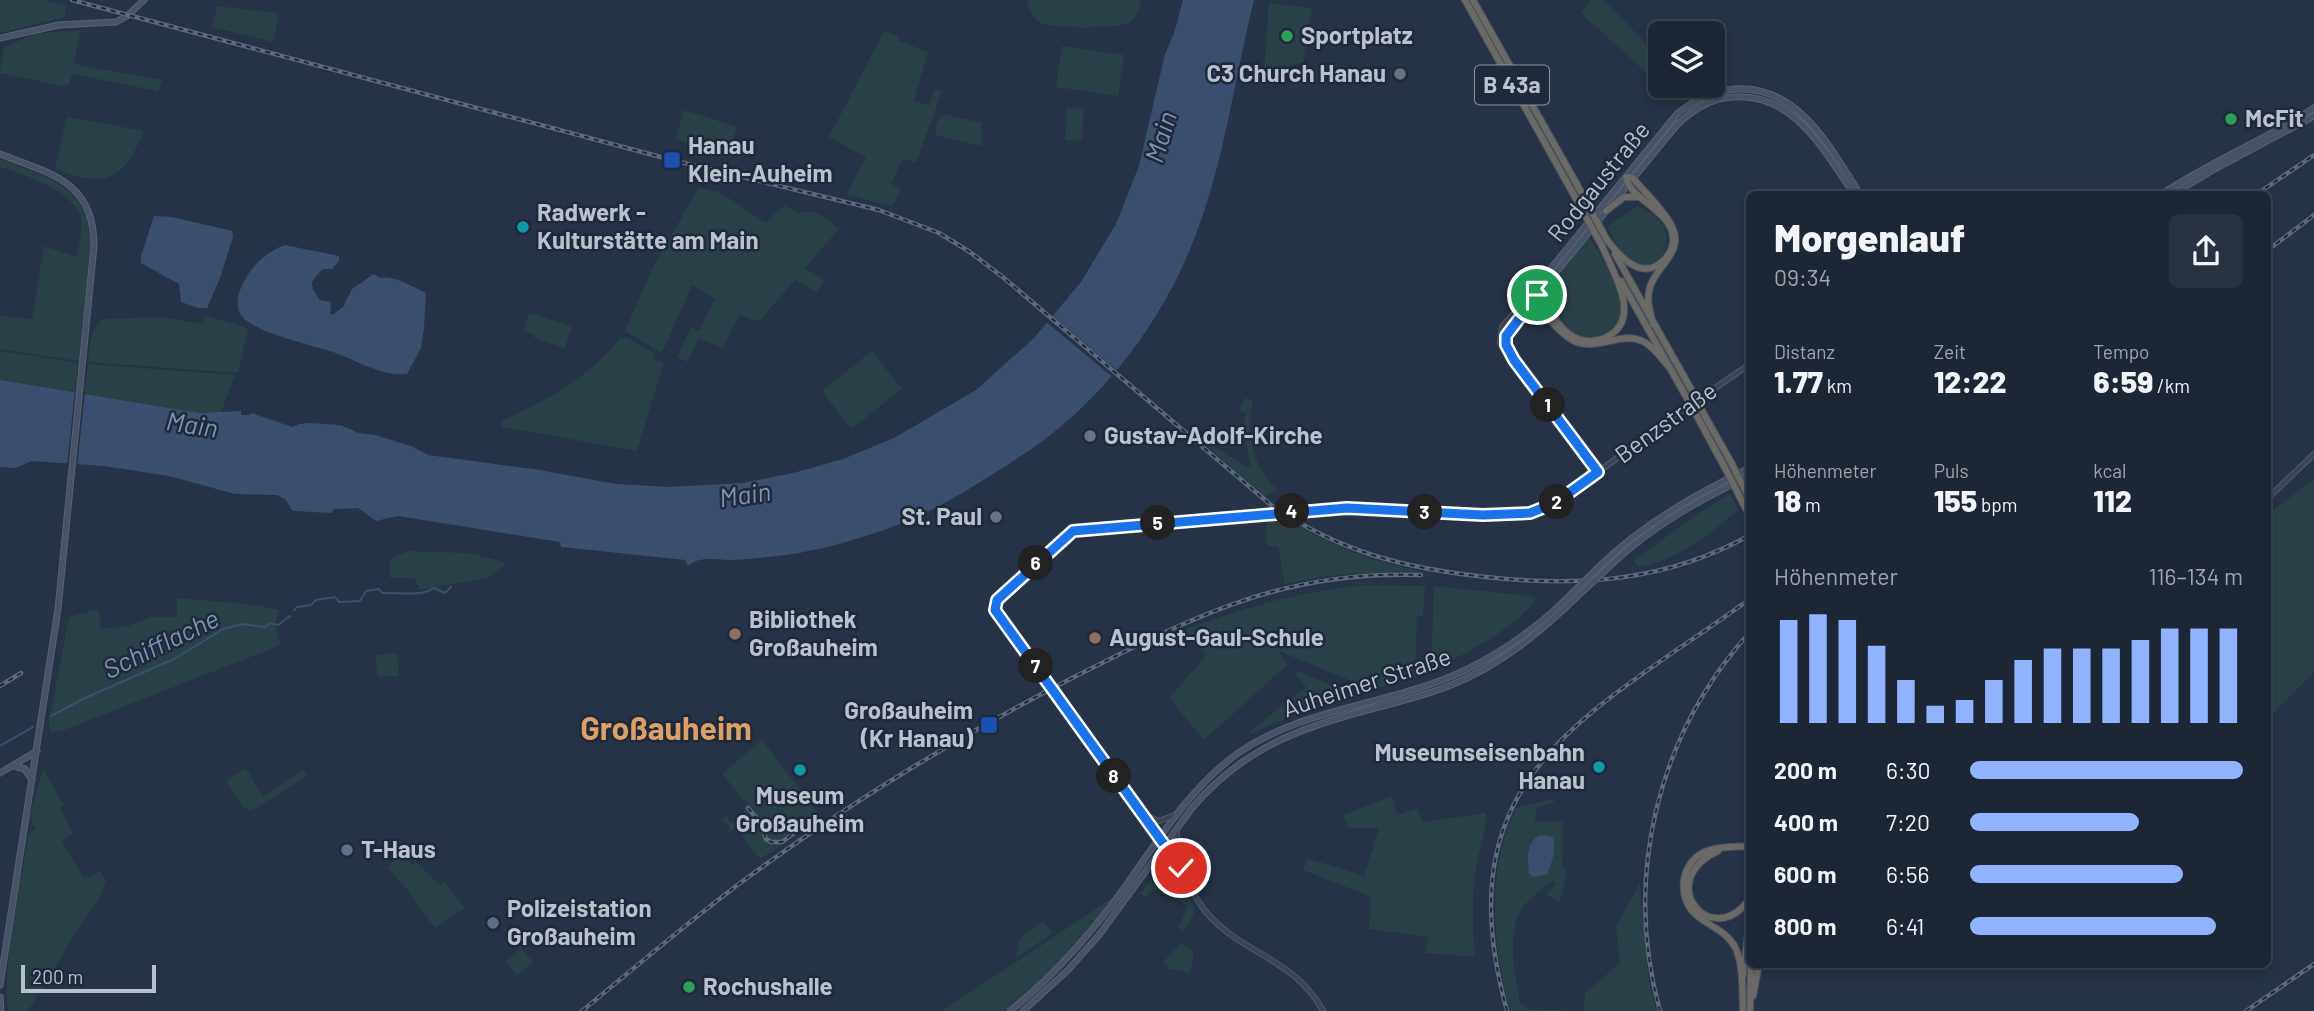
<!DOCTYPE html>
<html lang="de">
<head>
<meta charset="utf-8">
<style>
	:root { --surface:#1c2634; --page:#293240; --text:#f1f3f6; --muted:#a0a5ac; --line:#3a434f; --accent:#8fb3fc }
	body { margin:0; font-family:Barlow,sans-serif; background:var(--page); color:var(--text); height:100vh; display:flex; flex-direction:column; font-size:26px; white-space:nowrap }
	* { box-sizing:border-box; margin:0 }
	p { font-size:23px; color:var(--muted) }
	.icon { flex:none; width:38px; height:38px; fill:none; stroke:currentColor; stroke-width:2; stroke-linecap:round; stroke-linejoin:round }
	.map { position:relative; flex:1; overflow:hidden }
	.sheet { position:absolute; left:1746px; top:191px; width:525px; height:777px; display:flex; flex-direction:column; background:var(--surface); border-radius:10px; box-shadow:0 4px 10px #0003,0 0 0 2px var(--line) }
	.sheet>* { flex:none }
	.fabs { position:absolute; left:1648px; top:21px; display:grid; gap:14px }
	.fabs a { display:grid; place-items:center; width:77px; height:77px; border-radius:10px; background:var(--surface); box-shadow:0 4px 10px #0003,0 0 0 2px var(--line); font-size:35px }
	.scale { position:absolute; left:21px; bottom:18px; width:135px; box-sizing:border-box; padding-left:7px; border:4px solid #b9c0ce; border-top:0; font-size:19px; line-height:24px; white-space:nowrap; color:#b9c0ce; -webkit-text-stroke:5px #20293a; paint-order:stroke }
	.pin { position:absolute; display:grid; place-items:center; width:60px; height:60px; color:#fff; margin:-30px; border:4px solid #fff; border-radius:50%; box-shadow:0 2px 7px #0007 }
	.km { position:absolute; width:35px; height:35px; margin:-18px; border-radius:50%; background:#222; color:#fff; font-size:19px; line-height:35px; text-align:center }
	.round { display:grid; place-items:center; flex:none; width:74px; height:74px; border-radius:10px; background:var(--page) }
	.headline { display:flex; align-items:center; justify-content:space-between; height:119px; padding:0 28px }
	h1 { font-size:38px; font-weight:800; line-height:52px }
	.metrics { display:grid; grid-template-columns:repeat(3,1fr); gap:10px; height:119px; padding:7px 28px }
	.metrics div { display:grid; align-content:center }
	.metrics b { font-size:30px; font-weight:800 }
	.metrics small { font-size:19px; font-weight:400 }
	.metrics p { font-size:19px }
	.chart { height:196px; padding:14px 28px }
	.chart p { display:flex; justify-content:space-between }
	.chart svg { width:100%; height:126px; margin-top:7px; stroke:var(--accent); stroke-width:6 }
	ul { padding:0 28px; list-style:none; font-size:23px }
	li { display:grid; grid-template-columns:112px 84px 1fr; align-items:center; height:52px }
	li i { height:18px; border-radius:9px; background:var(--accent) }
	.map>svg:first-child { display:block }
	.green { fill:#294146 }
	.water { fill:#3c4e6e }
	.pier { fill:#263245 }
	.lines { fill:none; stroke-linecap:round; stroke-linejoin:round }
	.stream { stroke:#3c4e6e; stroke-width:2 }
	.tertiary-casing { stroke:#5a6272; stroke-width:6 }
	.secondary-casing { stroke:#5a6272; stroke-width:7 }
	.trunk-casing { stroke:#464f5f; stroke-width:8 }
	.tertiary { stroke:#3b4454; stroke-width:4.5 }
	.secondary { stroke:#495367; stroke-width:5 }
	.trunk { stroke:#6a6966; stroke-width:6 }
	.rail-casing { stroke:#5d687b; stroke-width:4.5 }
	.rail { stroke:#20293a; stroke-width:2; stroke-dasharray:5; stroke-linecap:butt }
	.secondary-bridge-casing { stroke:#5a6272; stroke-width:7; stroke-linecap:butt }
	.trunk-bridge-casing { stroke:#464f5f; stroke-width:8; stroke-linecap:butt }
	.secondary-bridge { stroke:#495367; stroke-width:5 }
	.trunk-bridge { stroke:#6a6966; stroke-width:6 }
	.route-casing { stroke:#fff; stroke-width:14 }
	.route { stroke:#1a73e8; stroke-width:9 }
	.leisure-dot { fill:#2e9e5b; stroke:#20293a; stroke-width:2.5 }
	.worship-dot { fill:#6b7280; stroke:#20293a; stroke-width:2.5 }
	.transit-dot { fill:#1a4fb4; stroke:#20293a; stroke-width:2.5 }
	.culture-dot { fill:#0f9aa8; stroke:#20293a; stroke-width:2.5 }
	.education-dot { fill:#8d6e63; stroke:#20293a; stroke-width:2.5 }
	.service-dot { fill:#5c6f8a; stroke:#20293a; stroke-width:2.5 }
	.labels { text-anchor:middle; stroke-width:5; stroke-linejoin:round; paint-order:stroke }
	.shield { fill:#20293a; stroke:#8b93a2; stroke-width:2 }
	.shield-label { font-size:23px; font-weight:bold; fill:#b9c0ce }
	.poi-label { font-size:24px; font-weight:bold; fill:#b9c0ce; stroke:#20293a; text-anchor:start }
	.street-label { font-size:24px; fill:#b9c0ce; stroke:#20293a }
	.water-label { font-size:26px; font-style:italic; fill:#7f93b5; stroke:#20293a }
	.district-label { font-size:32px; font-weight:bold; fill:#dba067; stroke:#20293a }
</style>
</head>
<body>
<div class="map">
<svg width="2314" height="1011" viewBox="0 0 2314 1011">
	<rect width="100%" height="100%" fill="#263245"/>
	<path class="green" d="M0,0H44L66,6L65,17L0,33Z
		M1027,0H1141C1140,9 1136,18 1128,23C1117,29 1051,29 1041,23C1032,18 1029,9 1027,0Z
		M1591,0H1604L1661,59V86L1581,13Z
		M1269,3L1312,8L1303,63L1264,72Z
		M217,6L279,13L273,42L212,27Z
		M80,31L74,64L162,80L158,91L72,74L69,84L63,86L0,73L4,48C12,45 17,41 24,38C41,31 61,32 80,31Z
		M884,31L899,36V41L928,52L914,101L929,105L935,89L942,92L916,163L903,158L891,184L901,189L892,207L847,194L866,157L829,137Z
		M1062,46L1124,55L1118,96L1056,87Z
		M1067,108L1084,109L1082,141L1065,140Z
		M684,110L737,127L728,156L675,139Z
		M944,114L982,123L981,146L935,135L937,122Z
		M67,117L144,131C123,181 105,190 55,168Z
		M0,159C46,177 84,182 91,239L79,361L0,349V316L32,319L44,246L78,257C78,243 85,226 79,213C67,188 25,175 0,167Z
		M699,187L721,193L766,223L779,209L786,206L799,214C815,206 827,219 839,229L805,268L824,280L816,292L795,280L761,319L755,321L740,314L723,348L698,338L688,362L677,357L691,327L699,331L715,299L692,285L662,353L625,331L653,267Z
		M1637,206C1694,229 1659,283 1628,259C1619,252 1613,237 1608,227C1618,218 1628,214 1637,206Z
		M1589,236C1599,253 1615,275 1621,293C1631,323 1598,352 1570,333C1560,326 1550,310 1544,299C1544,289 1580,247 1589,236Z
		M529,313L572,326L565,348L534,338L535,334L524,331Z
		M205,315L248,328L238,373L88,362C90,345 90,331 103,319L163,317L201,324L204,323Z
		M621,337L628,338L654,353L653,359L664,362L637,451L502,427V421C546,401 591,376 621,337Z
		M0,351L78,363L75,394L0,380Z
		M872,351L902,389L851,429L822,391Z
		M88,364L235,375L221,413H201L84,396Z
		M1245,398L1253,401C1245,436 1252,465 1277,490L1264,497L1195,435L1247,467L1251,466L1243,428L1246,413L1239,410Z
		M2314,479V672L2268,719V514Z
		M1730,494L1738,510C1708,535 1679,560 1638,567L1634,560L1699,513Z
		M1283,517C1330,546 1378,564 1432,573C1382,571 1334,573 1285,584L1278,547L1269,546L1266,540L1267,519Z
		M408,551L469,553L504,562V566L488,578L419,590L415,578H390V559Z
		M1365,585L1425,586L1423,616L1417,617L1415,676L1373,690L1279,651L1287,665L1204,740L1169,698L1207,655L1181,631C1246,607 1296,592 1365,585Z
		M1434,586L1532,596L1536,599C1517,628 1462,656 1431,670Z
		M177,598L255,605L279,610L275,625L281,645L59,732L50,731L49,721L69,617L98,609L101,629L128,626L151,617H177Z
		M397,653L399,676L377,677L376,655Z
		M1298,671L1354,695L1296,714L1250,734L1249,732L1306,687L1296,674Z
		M762,740L820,816L819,819L760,859L736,828L730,832L728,830L730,827L722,820L726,816L732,823L749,806L722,774Z
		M43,768L64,805L60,808L73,834L62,841L83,877L86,876L88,878L100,871L106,880L100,898L78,929L28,1011H8C3,952 19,891 29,833L36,829L30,816Z
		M246,768L263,797L303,770L307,776L251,811L244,808L227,783L228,779Z
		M1392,796L1397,815L1418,808L1422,822L1486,813C1487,831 1479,849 1476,867C1472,897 1472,927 1475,957L1426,953L1428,937L1369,929L1371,897L1303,870L1307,858L1364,876L1379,828H1348L1343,815Z
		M1554,799V802L1536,808L1535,821H1563L1562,865L1566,872L1561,898L1558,902L1546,894L1557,883L1553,880C1544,888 1532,896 1524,906C1505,930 1515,975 1520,1003L1530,1009L1584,1011L1585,993L1620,963L1616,926L1640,883L1648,976L1656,1011H1510C1492,945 1486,871 1516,808Z
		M402,853L412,865L416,862L440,885L445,882L465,908L435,928L408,891L387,867Z
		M1161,872C1176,874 1193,895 1194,911C1194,919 1186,926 1182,931L1179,927L1188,906L1168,893L1153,889L1145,897L1140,894L1155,875Z
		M1111,899C1096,921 1026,1006 1002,1011C984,1011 961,1011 942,1011Z
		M1043,921L1053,933L1016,958L1020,938Z
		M1181,943L1194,953L1190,973L1169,969L1163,962Z
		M521,948L533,962L517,976L505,962Z"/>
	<path class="water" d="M1183,0H1254C1234,80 1224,165 1193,242C1158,330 1095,410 1015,460C974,486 935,512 889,528C856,540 821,550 786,555C769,557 751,559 733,560C722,560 707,557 696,561C693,562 690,564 688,566L685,560L561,547L560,542L398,516L376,521L358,508L334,509L331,513L293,511L285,499L277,495L235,494L169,476L104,466L32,461L15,468L0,467V380L186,411L201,413L241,411V415H251L252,413L292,427L299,424L310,423L340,425L359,433L375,435L411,446L428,455L540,470L616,484L670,487L743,483L797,472L843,459L894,438L976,390L1034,338L1081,282L1116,224L1139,166L1165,54L1174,33Z
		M154,216L172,217L232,231L233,237L220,278L207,308H198L181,302L179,284L141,263V256Z
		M285,245L339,256V261L332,269H323C309,282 309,285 320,300L331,302L330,313L332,315L343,307L352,289L374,274L380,278C395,275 412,287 426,293L424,329L421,348L407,374C384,377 357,361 336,353C316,346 251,332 241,315C234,304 239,290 245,280C253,264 268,251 285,245Z
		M1541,835L1553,837C1556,849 1552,864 1547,874L1533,877L1529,873C1527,860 1526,840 1541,835Z"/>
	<path class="pier" d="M1050,314L1119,372L1114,378L1045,321Z
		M75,391L85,392L77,467L67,466Z"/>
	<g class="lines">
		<path class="stream" d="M294,610L297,607L311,605L316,600L335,597L339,602L360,601L366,591L379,589L382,593C398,592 421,597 434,588L445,593L451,587
			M51,716L85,698L176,658L223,629L242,624L265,627L270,623L278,625L290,616
			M0,746L33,727"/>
		<g class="tertiary-casing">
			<path id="tertiary" d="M1531,293L1502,327L1500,343L1598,472
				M1510,353C1499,332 1519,317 1532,301
				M2268,498L2314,454
				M1144,815L1159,821L1175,815
				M1177,831L1176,846L1180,864
				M1148,869C1158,863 1167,857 1178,865
				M1323,1011C1295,958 1241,954 1206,912C1190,893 1182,868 1167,848C1110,769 1052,689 995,610L997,600L1065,536L1075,531L1347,508L1483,515L1534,512L1560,500L1673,417L1750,364"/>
		</g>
		<g class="secondary-casing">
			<path id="secondary" d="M0,38L59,25L116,22L127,16L144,0
				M0,154C51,174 94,181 94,246L58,609L0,985
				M2162,194C2210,162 2265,140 2314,108
				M2173,194L2213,170L2314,116
				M1531,293L1677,114C1694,100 1713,91 1735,89C1799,85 1831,149 1860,194
				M1534,299L1676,126C1692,110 1711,98 1733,97C1794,92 1824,151 1854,194
				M1603,563C1646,522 1697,494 1750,468
				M1612,564C1653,525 1700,500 1750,475
				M14,766L25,769L32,780
				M0,773L37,751
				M0,997L1,1011
				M1010,1011C1053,977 1089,936 1122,891C1157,843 1188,789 1237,754C1296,713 1365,707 1431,684C1478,668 1520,641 1557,608
				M1023,1011L1068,970L1099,935L1192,808C1243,748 1301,727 1375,708C1401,701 1427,695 1451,685C1494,668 1532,639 1565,608"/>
		</g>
		<g class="trunk-casing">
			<path id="trunk" d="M1465,0L1570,188
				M1473,0L1575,181
				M1606,211L1624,197H1640
				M1607,240C1620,257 1642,282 1664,260C1669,255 1673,248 1673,240C1674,211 1629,200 1626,177L1633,178C1644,192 1667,213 1673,229C1683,253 1656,266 1650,287C1646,299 1650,312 1653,324
				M1602,246C1613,272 1644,320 1605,338C1595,342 1583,342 1574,337C1556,328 1549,304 1533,293L1530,297L1532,301C1544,313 1561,335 1576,342C1600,351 1623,329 1646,343C1655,349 1662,359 1669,367
				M1615,254L1691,389
				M1621,281L1684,393
				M1514,323L1533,313L1544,315
				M1705,416L1732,464
				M1699,420L1725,468
				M1718,851C1652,882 1713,953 1750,898
				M1743,975L1750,917
				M1753,996L1759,964
				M1743,1011C1742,992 1744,965 1735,947C1725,929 1707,926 1694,913C1676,894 1682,860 1707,851C1720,846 1736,847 1750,846
				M1750,1011L1751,964"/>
		</g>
		<use href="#tertiary" class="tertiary"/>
		<use href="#secondary" class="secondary"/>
		<use href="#trunk" class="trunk"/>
		<g class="rail-casing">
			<path id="rail" d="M72,0L672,160L879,210L939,233L970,252L1004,278L1271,505C1340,552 1403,568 1486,577C1579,587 1666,582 1750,535
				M2257,194L2314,155
				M2268,250L2314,215
				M0,686L21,673
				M748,808L761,823L766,839L771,842H782L806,824L818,819
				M582,1011C637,966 690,920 747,878C852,801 964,733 1080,674C1197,615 1285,570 1421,575
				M1507,1011C1442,775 1586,717 1750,599
				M1660,1011C1623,877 1657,735 1750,632
				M2246,1011L2314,964"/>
		</g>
		<use href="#rail" class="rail"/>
		<g class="secondary-bridge-casing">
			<path id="secondary-bridge" d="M1557,608L1603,563
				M1565,608L1612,564"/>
		</g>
		<g class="trunk-bridge-casing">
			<path id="trunk-bridge" d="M1575,181L1607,240
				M1570,188L1602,246
				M1691,389L1705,416
				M1684,393L1699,420
				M1732,464L1750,500
				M1725,468L1750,517"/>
		</g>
		<use href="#secondary-bridge" class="secondary-bridge"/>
		<use href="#trunk-bridge" class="trunk-bridge"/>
	</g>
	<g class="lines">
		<g class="route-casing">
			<path id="route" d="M1181,868L995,610L997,600L1073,531L1347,508L1483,515L1530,513L1555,503L1598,472L1514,360L1506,345V336L1537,295"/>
		</g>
		<use href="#route" class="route"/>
	</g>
	<g class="leisure-dot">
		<circle cx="1287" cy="36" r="7"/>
		<circle cx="2231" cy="119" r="7"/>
		<circle cx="689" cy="987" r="7"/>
	</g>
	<g class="worship-dot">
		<circle cx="1400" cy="74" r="7"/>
		<circle cx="1090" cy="436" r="7"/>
		<circle cx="996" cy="517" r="7"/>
	</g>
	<g class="transit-dot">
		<rect x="663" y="151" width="18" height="18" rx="3.5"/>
		<rect x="980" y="716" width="18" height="18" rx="3.5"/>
	</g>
	<g class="culture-dot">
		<circle cx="523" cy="227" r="7"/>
		<circle cx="1599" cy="767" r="7"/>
		<circle cx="800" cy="770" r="7"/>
	</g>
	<g class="education-dot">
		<circle cx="735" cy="634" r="7"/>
		<circle cx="1095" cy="638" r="7"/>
	</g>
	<g class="service-dot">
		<circle cx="347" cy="850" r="7"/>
		<circle cx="493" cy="923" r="7"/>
	</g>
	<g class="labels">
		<rect class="shield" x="1475" y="65.5" width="74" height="39" rx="5"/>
		<g class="shield-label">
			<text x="1512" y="93">B 43a</text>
		</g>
		<g class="poi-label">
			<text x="1301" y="44">Sportplatz</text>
			<text x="1386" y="82" text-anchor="end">C3 Church Hanau</text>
			<text x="2245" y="127">McFit</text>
			<text x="688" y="154">Hanau<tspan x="688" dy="28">Klein-Auheim</tspan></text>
			<text x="537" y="221">Radwerk -<tspan x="537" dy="28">Kulturstätte am Main</tspan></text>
			<text x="1104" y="444">Gustav-Adolf-Kirche</text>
			<text x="982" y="525" text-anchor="end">St. Paul</text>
			<text x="749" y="628">Bibliothek<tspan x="749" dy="28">Großauheim</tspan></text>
			<text x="1109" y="646">August-Gaul-Schule</text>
			<text x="973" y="719" text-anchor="end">Großauheim<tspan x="973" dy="28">(Kr Hanau)</tspan></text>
			<text x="1585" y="761" text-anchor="end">Museumseisenbahn<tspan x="1585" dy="28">Hanau</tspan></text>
			<text x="800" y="804" text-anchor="middle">Museum<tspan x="800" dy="28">Großauheim</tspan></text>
			<text x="361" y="858">T-Haus</text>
			<text x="507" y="917">Polizeistation<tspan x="507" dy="28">Großauheim</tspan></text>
			<text x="703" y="995">Rochushalle</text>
		</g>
		<g class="street-label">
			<text transform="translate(1599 182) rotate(-51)" y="8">Rodgaustraße</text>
			<text transform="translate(1666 423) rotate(-36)" y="8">Benzstraße</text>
			<text transform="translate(1367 683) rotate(-18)" y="8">Auheimer Straße</text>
		</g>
		<g class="water-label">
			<text transform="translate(1161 137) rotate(-73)" y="9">Main</text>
			<text transform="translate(192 425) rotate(9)" y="9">Main</text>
			<text transform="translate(745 495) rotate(-8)" y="9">Main</text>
			<text transform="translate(161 644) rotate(-26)" y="9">Schifflache</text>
		</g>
		<g class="district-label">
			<text x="666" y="740">Großauheim</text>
		</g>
	</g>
</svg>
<div class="fabs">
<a><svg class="icon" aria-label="layers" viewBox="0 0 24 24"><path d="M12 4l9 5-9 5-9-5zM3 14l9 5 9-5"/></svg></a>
</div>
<div class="scale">200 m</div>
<div class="pin" style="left:1537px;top:295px;background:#1e9e55"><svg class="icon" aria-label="arrive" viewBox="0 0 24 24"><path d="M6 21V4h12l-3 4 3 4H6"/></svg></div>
<div class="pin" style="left:1181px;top:868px;background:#d93025"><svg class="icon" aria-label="check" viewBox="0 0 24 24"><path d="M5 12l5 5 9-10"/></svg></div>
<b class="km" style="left:1548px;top:405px">1</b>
<b class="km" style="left:1557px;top:502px">2</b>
<b class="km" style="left:1425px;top:512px">3</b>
<b class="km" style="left:1292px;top:511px">4</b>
<b class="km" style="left:1158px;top:523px">5</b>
<b class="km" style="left:1036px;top:563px">6</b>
<b class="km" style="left:1036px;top:666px">7</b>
<b class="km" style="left:1114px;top:776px">8</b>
<section class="sheet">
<div class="headline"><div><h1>Morgenlauf</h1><p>09:34</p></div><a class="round"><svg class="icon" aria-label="share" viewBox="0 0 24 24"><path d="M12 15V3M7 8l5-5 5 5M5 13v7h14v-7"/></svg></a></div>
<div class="metrics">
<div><p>Distanz</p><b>1.77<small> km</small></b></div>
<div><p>Zeit</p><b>12:22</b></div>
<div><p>Tempo</p><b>6:59<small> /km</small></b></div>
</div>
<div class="metrics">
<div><p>Höhenmeter</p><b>18<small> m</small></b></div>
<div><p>Puls</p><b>155<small> bpm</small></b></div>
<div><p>kcal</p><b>112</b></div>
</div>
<div class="chart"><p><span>Höhenmeter</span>116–134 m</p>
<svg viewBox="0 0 160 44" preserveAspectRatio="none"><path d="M5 44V8M15 44V6M25 44V8M35 44V17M45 44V29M55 44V38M65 44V36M75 44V29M85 44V22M95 44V18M105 44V18M115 44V18M125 44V15M135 44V11M145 44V11M155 44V11"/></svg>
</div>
<ul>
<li><b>200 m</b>6:30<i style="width:100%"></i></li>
<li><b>400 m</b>7:20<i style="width:62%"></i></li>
<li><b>600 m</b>6:56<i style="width:78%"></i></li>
<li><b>800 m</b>6:41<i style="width:90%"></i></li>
</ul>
</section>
</div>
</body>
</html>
